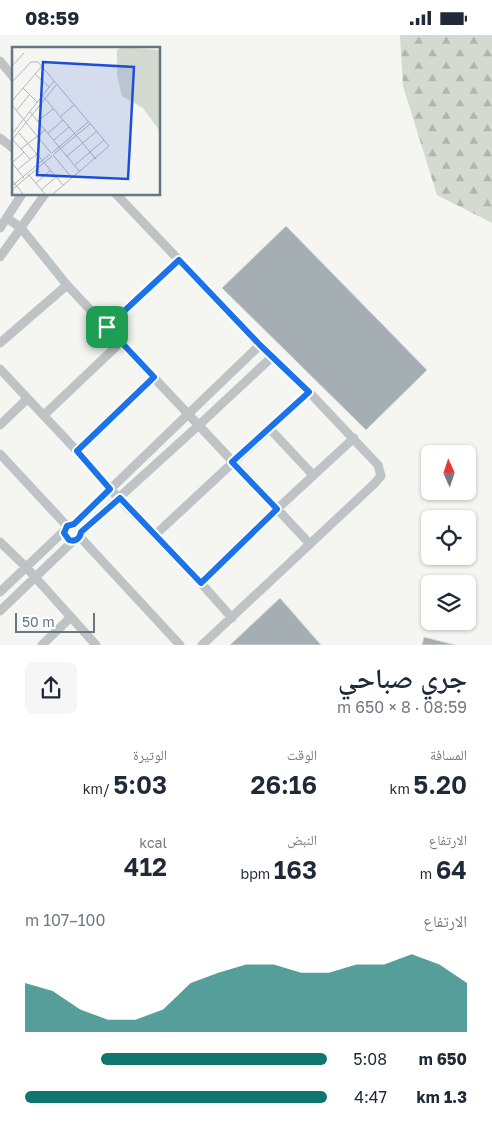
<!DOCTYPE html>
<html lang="ar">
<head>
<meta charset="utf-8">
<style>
	:root { --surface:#fff; --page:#f6f6f7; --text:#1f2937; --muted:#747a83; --accent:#0f766e }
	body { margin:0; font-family:"Golos Text","Noto Naskh Arabic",sans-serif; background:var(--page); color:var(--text); direction:rtl; height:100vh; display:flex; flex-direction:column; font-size:19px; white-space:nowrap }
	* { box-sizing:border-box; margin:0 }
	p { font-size:16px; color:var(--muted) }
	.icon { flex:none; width:28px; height:28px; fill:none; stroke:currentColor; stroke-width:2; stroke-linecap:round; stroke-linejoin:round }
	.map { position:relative; height:610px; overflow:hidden; direction:ltr }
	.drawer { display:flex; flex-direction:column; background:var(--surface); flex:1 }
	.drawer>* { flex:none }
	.needle { width:32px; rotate:357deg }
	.controls { position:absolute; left:421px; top:410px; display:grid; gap:10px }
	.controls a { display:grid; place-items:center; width:55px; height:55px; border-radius:8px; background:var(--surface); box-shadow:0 1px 4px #0004; font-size:25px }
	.scale { position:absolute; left:15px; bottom:12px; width:80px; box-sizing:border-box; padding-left:5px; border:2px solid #647783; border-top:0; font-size:14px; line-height:18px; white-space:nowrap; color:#647783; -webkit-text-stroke:4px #fff; paint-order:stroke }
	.pin { position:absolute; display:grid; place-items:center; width:42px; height:42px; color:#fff; margin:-21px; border-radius:10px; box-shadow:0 2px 8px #0006 }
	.round { display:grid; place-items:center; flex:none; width:52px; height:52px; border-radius:8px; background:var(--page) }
	.head { display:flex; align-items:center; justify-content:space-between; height:85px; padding:0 25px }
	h1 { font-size:28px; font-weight:600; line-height:38px }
	.stats { display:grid; grid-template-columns:repeat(3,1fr); gap:8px; height:85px; padding:5px 25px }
	.stats div { display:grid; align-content:center }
	.stats b { font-size:25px; font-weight:600 }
	.stats small { font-size:14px; font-weight:400 }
	.stats p { font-size:14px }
	.chart { height:140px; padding:10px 25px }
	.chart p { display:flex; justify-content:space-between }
	.chart svg { width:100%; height:90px; margin-top:5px; fill:var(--accent); opacity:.7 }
	ul { padding:0 25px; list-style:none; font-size:16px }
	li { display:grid; grid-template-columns:80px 60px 1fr; align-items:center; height:38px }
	li i { height:12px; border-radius:6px; background:var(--accent) }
	.status { display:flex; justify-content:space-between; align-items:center; height:35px; padding:0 25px; background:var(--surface); direction:ltr }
	.status svg { height:14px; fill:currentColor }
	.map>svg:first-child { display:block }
	.forest { fill:url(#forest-firs) }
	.building { fill:#a5aeb3; stroke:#d7d7d4 }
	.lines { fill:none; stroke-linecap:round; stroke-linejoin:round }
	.street { stroke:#bec3c6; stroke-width:9 }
	.route-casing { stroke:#fff; stroke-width:10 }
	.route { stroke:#1a73e8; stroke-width:6 }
	.inset-road { fill:none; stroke:#aeb8bc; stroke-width:1 }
	.view { fill:#1d4ed8; fill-opacity:0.15; stroke:#1d4ed8; stroke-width:2.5 }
	.inset-edge { fill:none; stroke:#647783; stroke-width:2.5 }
</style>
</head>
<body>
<div class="status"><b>08:59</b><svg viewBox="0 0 49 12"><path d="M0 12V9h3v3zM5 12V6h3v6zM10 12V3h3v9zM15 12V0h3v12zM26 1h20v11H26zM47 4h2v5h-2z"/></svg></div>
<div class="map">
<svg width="492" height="610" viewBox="0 0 492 610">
	<defs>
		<pattern id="forest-firs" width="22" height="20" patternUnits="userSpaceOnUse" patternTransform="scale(1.25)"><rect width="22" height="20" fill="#d5dad1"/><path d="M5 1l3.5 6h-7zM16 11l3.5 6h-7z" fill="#b0b6af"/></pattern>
	</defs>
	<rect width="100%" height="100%" fill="#f5f5f2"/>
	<path class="forest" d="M400,0H492V188L437,160L403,51Z"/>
	<path class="building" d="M286,191L427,335L366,395L222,253Z
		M280,563L321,610H230Z
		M424,602L455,610H422Z"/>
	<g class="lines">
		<path class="street" d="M0,26L14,43
			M0,103L14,114
			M116,159L260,310L309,357L378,430L381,441L374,449L202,610
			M7,183L21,193L67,250L310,509
			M0,193L22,159
			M0,222L45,159
			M107,292L179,225
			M0,308L67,250
			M0,334L77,416L110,454L201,548L232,583
			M44,380L121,307
			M0,390L27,364
			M269,393L313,440
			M77,416L154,342
			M0,419L67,491
			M74,489L260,310
			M81,497L199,390L272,322
			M155,500L309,357
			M80,502L180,610
			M0,507L26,532L96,610
			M201,548L277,474L354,403
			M0,557L64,496
			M0,576L73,506
			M42,610L71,582"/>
	</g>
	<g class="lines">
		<g class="route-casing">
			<path id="route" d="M179,225L260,310L309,357L232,427L277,474L201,548L120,463L81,497C80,504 75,507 69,505L64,498L67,491L74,489L110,454L77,416L154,342L107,292Z"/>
		</g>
		<use href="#route" class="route"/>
	</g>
	<g transform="translate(12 12)">
		<rect width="148" height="148" fill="#f5f5f2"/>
		<path d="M110,0L147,3V83L131,61L110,49L105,29V3Z" fill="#d5dad1"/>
		<path class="inset-road" d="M0,19L12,6M23,27L37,40M0,35L19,15H26L97,99L41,147M11,41L26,56M31,49L84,112M0,54L30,19M0,58L39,106M5,63L17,48M18,65L68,125M48,70L62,58M26,74L41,62M7,86L51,138M36,86L51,73M0,87L42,34M0,93L44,38M1,93L18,112M42,93L57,80M9,102L33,83M40,106L76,75M42,107L78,77M41,108L60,131M55,109L85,84M0,116L12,131M0,116L12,105M63,118L92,93M5,123L25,107M16,127L33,147M0,133L11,147M24,136L39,123M0,139L38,107M1,142L40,109M29,143L44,130"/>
		<path class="view" d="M31,15L122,20L116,132L25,128Z"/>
		<rect width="148" height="148" class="inset-edge"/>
	</g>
</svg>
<div class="controls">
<a><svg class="needle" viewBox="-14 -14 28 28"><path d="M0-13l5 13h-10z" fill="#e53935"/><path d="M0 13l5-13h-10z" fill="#747a83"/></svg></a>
<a><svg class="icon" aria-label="locate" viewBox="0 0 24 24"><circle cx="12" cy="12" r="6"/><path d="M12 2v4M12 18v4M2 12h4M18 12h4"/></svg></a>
<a><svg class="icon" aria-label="layers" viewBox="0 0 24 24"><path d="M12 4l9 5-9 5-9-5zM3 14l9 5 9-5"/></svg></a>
</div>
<div class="scale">50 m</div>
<div class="pin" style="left:107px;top:292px;background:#1e9e55"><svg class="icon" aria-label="arrive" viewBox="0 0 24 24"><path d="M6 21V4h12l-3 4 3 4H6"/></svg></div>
</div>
<section class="drawer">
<div class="head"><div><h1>جري صباحي</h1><p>08:59 · 8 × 650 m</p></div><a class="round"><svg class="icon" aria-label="share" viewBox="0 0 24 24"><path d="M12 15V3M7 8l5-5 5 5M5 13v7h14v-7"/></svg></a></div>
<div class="stats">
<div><p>المسافة</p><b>5.20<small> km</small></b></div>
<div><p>الوقت</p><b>26:16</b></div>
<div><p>الوتيرة</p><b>5:03<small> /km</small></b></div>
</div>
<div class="stats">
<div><p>الارتفاع</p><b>64<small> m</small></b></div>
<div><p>النبض</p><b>163<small> bpm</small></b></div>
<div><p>kcal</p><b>412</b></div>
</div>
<div class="chart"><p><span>الارتفاع</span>100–107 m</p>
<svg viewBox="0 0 160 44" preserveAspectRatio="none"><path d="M0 44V20L10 24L20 33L30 38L40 38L50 33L60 20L70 15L80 11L90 11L100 15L110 15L120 11L130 11L140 6L150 11L160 20V44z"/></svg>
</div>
<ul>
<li><b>650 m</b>5:08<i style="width:75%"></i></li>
<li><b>1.3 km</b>4:47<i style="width:100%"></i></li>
</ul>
</section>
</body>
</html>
